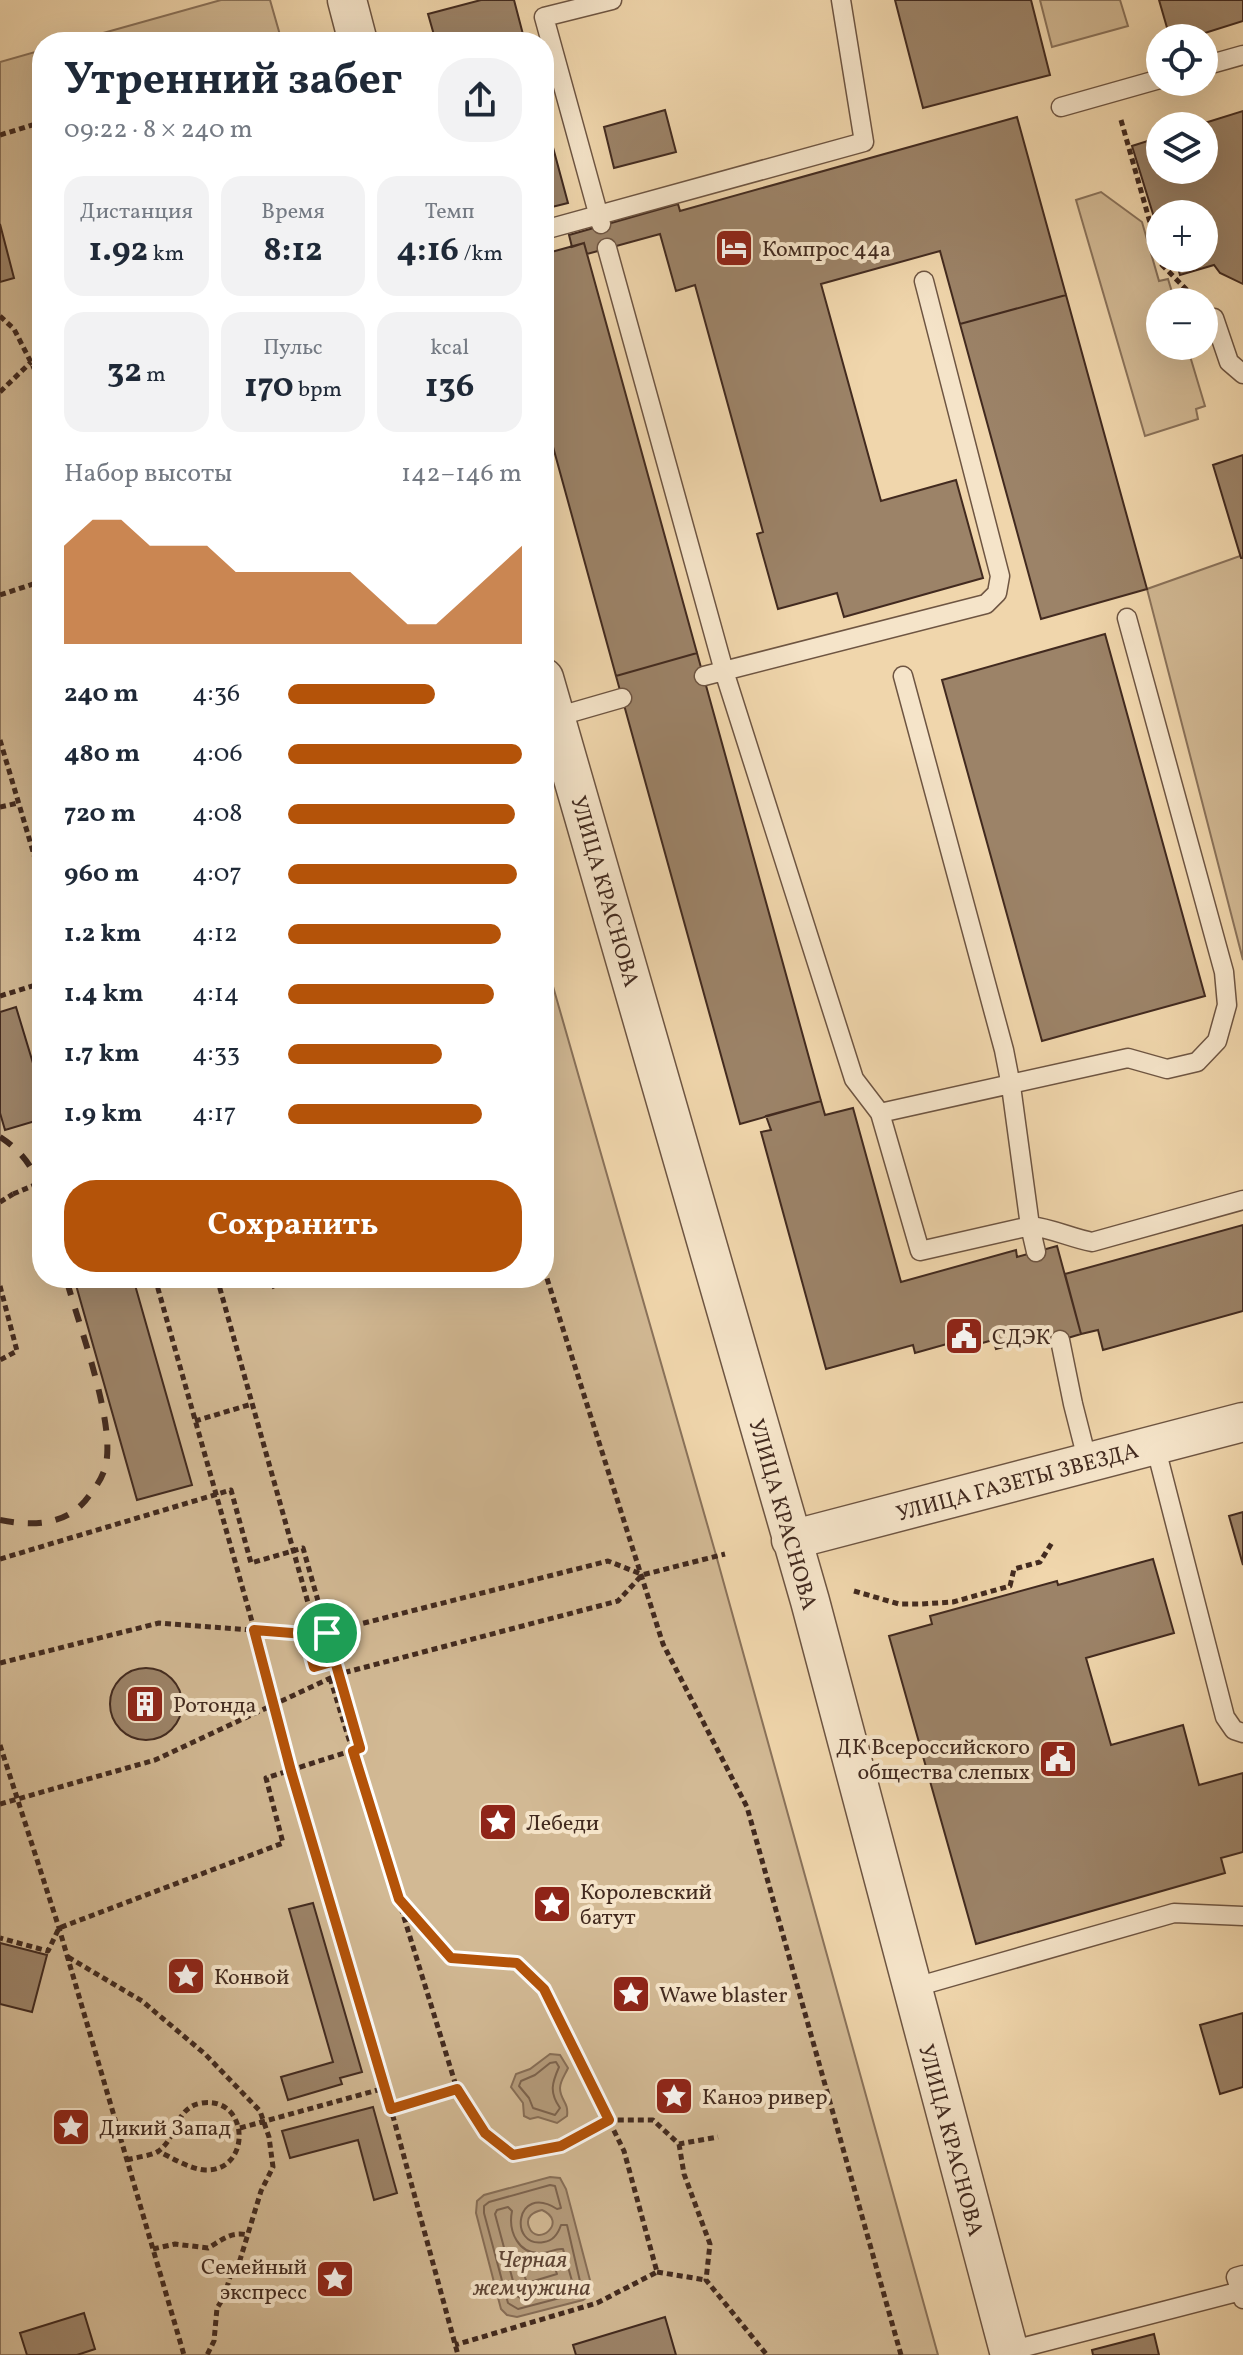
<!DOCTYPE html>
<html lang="ru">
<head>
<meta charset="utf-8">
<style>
	:root { --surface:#fff; --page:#f2f2f3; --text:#1f2937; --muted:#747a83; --accent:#b45309 }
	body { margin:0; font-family:Vollkorn,serif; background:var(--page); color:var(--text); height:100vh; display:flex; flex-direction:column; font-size:30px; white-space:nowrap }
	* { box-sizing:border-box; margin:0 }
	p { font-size:26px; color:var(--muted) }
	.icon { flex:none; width:44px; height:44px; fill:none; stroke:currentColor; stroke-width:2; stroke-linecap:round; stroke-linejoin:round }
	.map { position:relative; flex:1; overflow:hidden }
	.drawer { position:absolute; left:32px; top:32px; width:522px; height:1256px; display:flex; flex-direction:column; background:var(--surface); border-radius:32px; box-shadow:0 8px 32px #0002 }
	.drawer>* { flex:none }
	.buttons { position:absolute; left:1146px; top:24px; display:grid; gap:16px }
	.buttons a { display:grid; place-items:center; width:72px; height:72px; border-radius:50%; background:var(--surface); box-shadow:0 8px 32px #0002; font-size:40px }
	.pin { position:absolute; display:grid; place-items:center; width:68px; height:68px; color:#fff; margin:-34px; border:4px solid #fff; border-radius:50%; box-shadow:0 2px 8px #0007 }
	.round { display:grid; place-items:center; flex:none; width:84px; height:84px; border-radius:32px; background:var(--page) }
	.head { display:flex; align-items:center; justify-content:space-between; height:136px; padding:0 32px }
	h1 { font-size:44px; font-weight:700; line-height:60px }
	.stats { display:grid; grid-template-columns:repeat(3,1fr); gap:12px; height:136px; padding:8px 32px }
	.stats div { display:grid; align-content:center; border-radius:20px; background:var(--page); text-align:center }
	.stats b { font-size:34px; font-weight:700 }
	.stats small { font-size:22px; font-weight:400 }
	.stats p { font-size:22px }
	.chart { height:224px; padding:16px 32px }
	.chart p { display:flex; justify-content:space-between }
	.chart svg { width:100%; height:144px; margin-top:8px; fill:var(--accent); opacity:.7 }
	.cta { display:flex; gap:16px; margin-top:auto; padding:16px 32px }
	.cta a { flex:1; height:92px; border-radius:32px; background:var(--accent); color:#fff; font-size:32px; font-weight:700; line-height:92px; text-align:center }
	ul { padding:0 32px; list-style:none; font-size:26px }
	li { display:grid; grid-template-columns:128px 96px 1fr; align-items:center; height:60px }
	li i { height:20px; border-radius:10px; background:var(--accent) }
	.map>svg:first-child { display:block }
	.green { fill:#d2b994; stroke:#8a725a; stroke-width:2 }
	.water { fill:#b59c7c; stroke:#876e57; stroke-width:2; fill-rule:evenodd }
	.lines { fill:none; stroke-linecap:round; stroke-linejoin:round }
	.shore { stroke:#7c634e; stroke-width:2 }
	.building { fill:#9c8368; stroke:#422a1f; stroke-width:2 }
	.lane-casing { stroke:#6e5542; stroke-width:21 }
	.street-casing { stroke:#6e5542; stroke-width:41 }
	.path { stroke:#422a1f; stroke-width:5; stroke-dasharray:6 4; stroke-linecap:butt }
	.lane { stroke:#f5e4c9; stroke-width:18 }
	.street { stroke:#f5e4c9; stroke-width:38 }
	.rail { stroke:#422a1f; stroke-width:6; stroke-dasharray:14 14; stroke-linecap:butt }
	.path-bridge { stroke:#422a1f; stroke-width:5; stroke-dasharray:6 4; stroke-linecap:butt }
	.route-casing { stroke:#fff; stroke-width:16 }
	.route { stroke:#b45309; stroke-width:10 }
	.labels { text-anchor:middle; stroke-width:8; stroke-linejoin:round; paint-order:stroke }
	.poi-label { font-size:22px; fill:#422a1f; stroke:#f5e4c9; text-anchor:start }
	.street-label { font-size:22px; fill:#422a1f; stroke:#f5e4c9 }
	.water-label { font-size:24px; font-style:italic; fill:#5f4636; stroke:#f5e4c9 }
</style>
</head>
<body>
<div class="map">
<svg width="1243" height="2355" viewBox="0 0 1243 2355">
	<rect width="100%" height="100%" fill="#f0d6ac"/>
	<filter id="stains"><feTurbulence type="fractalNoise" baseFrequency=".0025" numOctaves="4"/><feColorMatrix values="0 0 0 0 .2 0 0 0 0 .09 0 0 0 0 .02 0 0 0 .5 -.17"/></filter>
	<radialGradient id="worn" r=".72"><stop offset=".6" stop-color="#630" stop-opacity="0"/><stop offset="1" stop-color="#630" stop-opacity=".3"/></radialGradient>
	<path class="green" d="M221,0H270L282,42H71Z
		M1040,0H1120L1128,26L1052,47Z
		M42,50V1278H544V955L716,1555L938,2355H0V62Z
		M1101,192L1142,222L1159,281L1168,279L1175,302H1160V346H1187L1205,406L1196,409L1198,419L1145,436L1076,200Z
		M1240,556H1243V960L1147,589Z"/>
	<path class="water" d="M550,2054L560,2055L568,2068C565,2075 560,2081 560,2088C560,2100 569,2102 567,2116L557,2123L538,2117L530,2119L524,2116L523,2103L511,2087L516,2074L530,2069Z
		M550,2177L560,2178L566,2189L591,2284L590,2295L583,2300L517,2317L507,2315L501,2309L476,2213L477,2201L484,2195ZM542,2210C569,2222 537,2248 529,2227C525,2217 533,2212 542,2210Z"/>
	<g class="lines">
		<path class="shore" d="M550,2063L556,2062L559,2067C552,2083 549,2092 560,2108L555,2115L533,2108L529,2098L519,2086L521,2081L535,2075Z
			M550,2185L555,2186L561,2208L557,2209C515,2182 508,2249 544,2242C553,2241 558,2234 561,2225H567L582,2290L579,2293L518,2309L508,2303L484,2213V2206L489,2202Z
			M508,2207L512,2211C508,2231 518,2256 544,2253C551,2252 556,2248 563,2249L572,2281L570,2284L521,2298L517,2296L495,2214L497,2210Z
			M525,2262L539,2265L553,2263L557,2274L527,2283L521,2266Z"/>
	</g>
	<path class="building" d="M481,0H514L525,42H436L428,14Z
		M895,0H1031L1050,75L923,108Z
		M1159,0H1243V21L1189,38H1170Z
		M665,110L676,152L614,168L604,127Z
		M1243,111V284L1220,273L1214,265L1180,275L1175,258H1204V214H1160V227H1157L1132,146L1160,137V170H1204V126H1195Z
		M544,114L568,203L544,209Z
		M1017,117L1066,295L960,324L940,251L821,284L881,501L956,480L983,578L844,617L837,593L778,609L757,534L763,532L695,285L676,291L660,234L587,254L584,243L572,247L569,235L678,204L680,211Z
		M0,224L14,278L0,282Z
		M584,243L697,653L616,676L544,414V254Z
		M1066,295L1147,589L1041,619L960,324Z
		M1243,455V558H1241L1213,465Z
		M1105,634L1205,996L1042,1041L942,680Z
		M697,653L821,1101L740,1124L616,676Z
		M16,1007L42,1093V1119L5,1130L0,1113V1012Z
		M821,1101L825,1115L853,1108L901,1282L1016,1250L1017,1257L1057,1246L1081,1334L1041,1346L1038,1338L996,1349L993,1340L957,1350L954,1342L915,1353L913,1345L826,1369L761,1132L771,1130L766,1116Z
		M42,1127V1164L33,1130Z
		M1243,1225V1311L1103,1350L1098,1330L1081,1334L1065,1274Z
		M74,1278H133L192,1485L137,1500Z
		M267,1278H292L273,1288Z
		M1243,1512V1565L1229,1516Z
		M1153,1559L1174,1633L1086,1658L1111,1745L1183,1725L1199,1785L1243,1773V1852L1221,1858L1225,1873L976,1944L889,1636L932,1624L930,1616L1057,1581L1058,1585Z
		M110 1704a36 36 0 1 1 72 0a36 36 0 1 1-72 0Z
		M313,1903L362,2072L340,2078L342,2084L288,2100L281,2077L333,2062L289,1909Z
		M0,1943L47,1955L32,2012L0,2004Z
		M1243,2013V2087L1220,2094L1200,2025Z
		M373,2107L397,2193L374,2200L358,2140L290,2158L282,2131Z
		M84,2313L95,2349L77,2355H27L20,2333Z
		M665,2317L676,2355H576L573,2345Z
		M1154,2334L1159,2355H1093L1092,2350Z"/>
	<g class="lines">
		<g class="lane-casing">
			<path id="lane" d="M1204,66L1243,55
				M1061,107L1160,79
				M601,224L544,17L612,0
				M544,230L864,142L841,0
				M607,248L724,671L854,1079L880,1113L920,1251L1030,1226L1036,1252
				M1214,318L1229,362L1243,374
				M704,676L986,604L997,593L1000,576L924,281
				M903,676L1004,1050L1011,1086L1030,1226C1051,1228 1071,1238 1092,1242L1243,1200
				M556,717L622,698
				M880,1113L1128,1058L1167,1069L1197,1062L1217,1041L1227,1005L1224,972L1127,618
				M1060,1340L1073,1404L1088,1463
				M1155,1445L1225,1717L1234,1730L1243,1733
				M912,1988L1174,1913L1243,1916
				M1243,2275L1236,2277L1243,2299
				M1009,2351L1241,2291"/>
		</g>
		<g class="street-casing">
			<path id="street" d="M347,0L358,42
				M544,678L810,1601L1010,2355
				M791,1540L1243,1422"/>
		</g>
		<path class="path" d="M1121,120L1162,265L1196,299
			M0,135L42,122
			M0,316L14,329L42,384
			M0,392L31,362
			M0,595L42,581
			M0,740L42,882
			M0,807L18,803
			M33,851L42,835
			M0,996L42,983
			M0,1202L13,1194
			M544,1269L663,1644L747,1807L901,2355
			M155,1278L275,1703L291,1771L391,2109L458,2355
			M217,1278L317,1635
			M0,1286L17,1351L0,1360
			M195,1421L252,1404
			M0,1559L231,1490L251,1563L303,1548L330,1643L309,1649L314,1667L335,1661L360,1748L266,1778L283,1843L59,1928L48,1951L0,1938
			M854,1591L899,1604H922L953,1602L1010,1586L1014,1569L1040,1562L1053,1541
			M0,1663L159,1623L317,1635L608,1561L641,1574
			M330,1678L457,2089L391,2109
			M0,1745L59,1928L184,2355
			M0,1804L155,1760L339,1674L618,1601L642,1575L725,1554
			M399,1899L451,1958L517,1963L544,1989L624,2151L657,2272L597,2303L455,2345
			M68,1957L142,2001L205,2054L260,2111L269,2137L273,2167L261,2191L240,2260L230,2277L224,2297L217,2308L214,2341L207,2355
			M457,2089L485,2133L513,2155L561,2146L609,2120H653L679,2144L718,2137
			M240,2128L385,2088
			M679,2144L684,2174L710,2244L706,2280L767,2355
			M127,2160C136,2157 150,2156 157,2152C178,2139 174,2107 202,2103C250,2096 252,2172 205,2170C190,2169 172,2158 158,2151
			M153,2249L175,2244L208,2248C222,2240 231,2231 248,2235
			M657,2272L706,2280"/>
		<use href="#lane" class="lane"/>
		<use href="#street" class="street"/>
		<path class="rail" d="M0,1137C23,1152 35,1169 42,1195
			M0,1520C31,1526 63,1526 85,1501C94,1490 103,1478 106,1464C115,1420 78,1323 66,1278"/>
		<path class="path-bridge" d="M13,1194L42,1182"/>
	</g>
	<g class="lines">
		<g class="route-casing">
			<path id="route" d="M254,1630L317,1635L327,1633L330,1643L309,1649L314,1667L335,1661L360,1748L353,1751L399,1899L451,1958L517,1963L544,1989L609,2120L561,2146L513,2155L485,2133L457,2089L391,2109L291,1771Z"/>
		</g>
		<use href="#route" class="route"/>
	</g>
	<defs>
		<g id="hotel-square" transform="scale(2)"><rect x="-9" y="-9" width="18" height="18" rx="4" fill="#8f2418" stroke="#f5e4c9"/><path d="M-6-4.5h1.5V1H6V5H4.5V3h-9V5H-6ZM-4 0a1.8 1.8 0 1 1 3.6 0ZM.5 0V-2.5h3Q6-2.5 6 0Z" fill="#fff"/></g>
		<g id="civic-square" transform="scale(2)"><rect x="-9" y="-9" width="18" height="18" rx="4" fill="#8f2418" stroke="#f5e4c9"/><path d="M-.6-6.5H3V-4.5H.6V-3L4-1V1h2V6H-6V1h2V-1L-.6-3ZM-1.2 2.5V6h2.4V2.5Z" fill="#fff"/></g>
		<g id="building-square" transform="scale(2)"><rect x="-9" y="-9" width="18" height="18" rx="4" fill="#8f2418" stroke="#f5e4c9"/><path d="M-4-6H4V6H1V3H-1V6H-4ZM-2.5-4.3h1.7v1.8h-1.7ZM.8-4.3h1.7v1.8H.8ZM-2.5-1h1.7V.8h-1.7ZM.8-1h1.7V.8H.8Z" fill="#fff"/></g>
		<g id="sight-square" transform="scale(2)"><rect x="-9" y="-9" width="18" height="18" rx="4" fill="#8f2418" stroke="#f5e4c9"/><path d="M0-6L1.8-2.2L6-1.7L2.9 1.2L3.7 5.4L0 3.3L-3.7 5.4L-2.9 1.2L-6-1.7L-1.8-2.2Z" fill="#fff"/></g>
	</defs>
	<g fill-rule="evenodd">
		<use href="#hotel-square" x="734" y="248"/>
		<use href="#civic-square" x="964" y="1336"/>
		<use href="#building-square" x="145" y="1704"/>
		<use href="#civic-square" x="1058" y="1759"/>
		<use href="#sight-square" x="498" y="1822"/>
		<use href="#sight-square" x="552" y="1904"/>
		<use href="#sight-square" x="186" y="1976"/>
		<use href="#sight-square" x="631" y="1994"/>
		<use href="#sight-square" x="674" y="2096"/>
		<use href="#sight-square" x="71" y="2127"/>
		<use href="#sight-square" x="335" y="2279"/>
	</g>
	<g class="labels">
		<g class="poi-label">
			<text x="762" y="256">Компрос 44а</text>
			<text x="992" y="1344">СДЭК</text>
			<text x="173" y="1712">Ротонда</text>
			<text x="1030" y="1754" text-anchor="end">ДК Всероссийского<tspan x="1030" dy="25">общества слепых</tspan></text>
			<text x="526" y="1830">Лебеди</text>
			<text x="580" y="1899">Королевский<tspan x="580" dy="25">батут</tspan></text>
			<text x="214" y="1984">Конвой</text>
			<text x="659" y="2002">Wawe blaster</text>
			<text x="702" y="2104">Каноэ ривер</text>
			<text x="99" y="2135">Дикий Запад</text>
			<text x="307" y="2274" text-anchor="end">Семейный<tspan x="307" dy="25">экспресс</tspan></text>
		</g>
		<g class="street-label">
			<text transform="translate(606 891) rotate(74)" y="8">УЛИЦА КРАСНОВА</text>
			<text transform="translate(1017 1481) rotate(-15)" y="8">УЛИЦА ГАЗЕТЫ ЗВЕЗДА</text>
			<text transform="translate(784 1514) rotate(74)" y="8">УЛИЦА КРАСНОВА</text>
			<text transform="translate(952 2140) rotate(75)" y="8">УЛИЦА КРАСНОВА</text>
		</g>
		<g class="water-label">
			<text x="532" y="2267">Черная<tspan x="532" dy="28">жемчужина</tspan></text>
		</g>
	</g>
	<rect width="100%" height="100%" filter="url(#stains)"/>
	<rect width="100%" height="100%" fill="url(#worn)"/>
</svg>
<div class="buttons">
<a><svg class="icon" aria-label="locate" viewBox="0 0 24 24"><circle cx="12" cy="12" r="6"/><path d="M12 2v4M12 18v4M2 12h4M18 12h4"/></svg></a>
<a><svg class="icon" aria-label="layers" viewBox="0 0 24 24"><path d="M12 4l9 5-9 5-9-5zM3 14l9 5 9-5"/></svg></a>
<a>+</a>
<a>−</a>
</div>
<div class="pin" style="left:327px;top:1633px;background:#1e9e55"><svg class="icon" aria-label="arrive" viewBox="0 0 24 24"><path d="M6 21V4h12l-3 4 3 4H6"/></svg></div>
<section class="drawer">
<div class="head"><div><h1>Утренний забег</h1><p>09:22 · 8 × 240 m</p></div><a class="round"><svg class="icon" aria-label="share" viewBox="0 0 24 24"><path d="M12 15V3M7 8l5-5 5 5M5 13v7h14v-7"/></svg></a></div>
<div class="stats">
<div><p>Дистанция</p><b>1.92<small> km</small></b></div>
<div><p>Время</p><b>8:12</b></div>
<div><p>Темп</p><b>4:16<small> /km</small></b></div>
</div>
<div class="stats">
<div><b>32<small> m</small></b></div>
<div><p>Пульс</p><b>170<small> bpm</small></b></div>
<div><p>kcal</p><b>136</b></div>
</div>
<div class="chart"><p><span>Набор высоты</span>142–146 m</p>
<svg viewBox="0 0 160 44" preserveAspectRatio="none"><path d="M0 44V14L10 6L20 6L30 14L40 14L50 14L60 22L70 22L80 22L90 22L100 22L110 30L120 38L130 38L140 30L150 22L160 14V44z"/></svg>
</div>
<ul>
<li><b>240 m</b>4:36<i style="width:63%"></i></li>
<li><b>480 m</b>4:06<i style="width:100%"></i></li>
<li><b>720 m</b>4:08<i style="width:97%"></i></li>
<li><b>960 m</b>4:07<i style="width:98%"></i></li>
<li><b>1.2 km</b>4:12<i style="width:91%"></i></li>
<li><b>1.4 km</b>4:14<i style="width:88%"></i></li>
<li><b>1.7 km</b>4:33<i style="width:66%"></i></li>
<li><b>1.9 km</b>4:17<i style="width:83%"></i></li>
</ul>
<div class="cta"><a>Сохранить</a></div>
</section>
</div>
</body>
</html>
